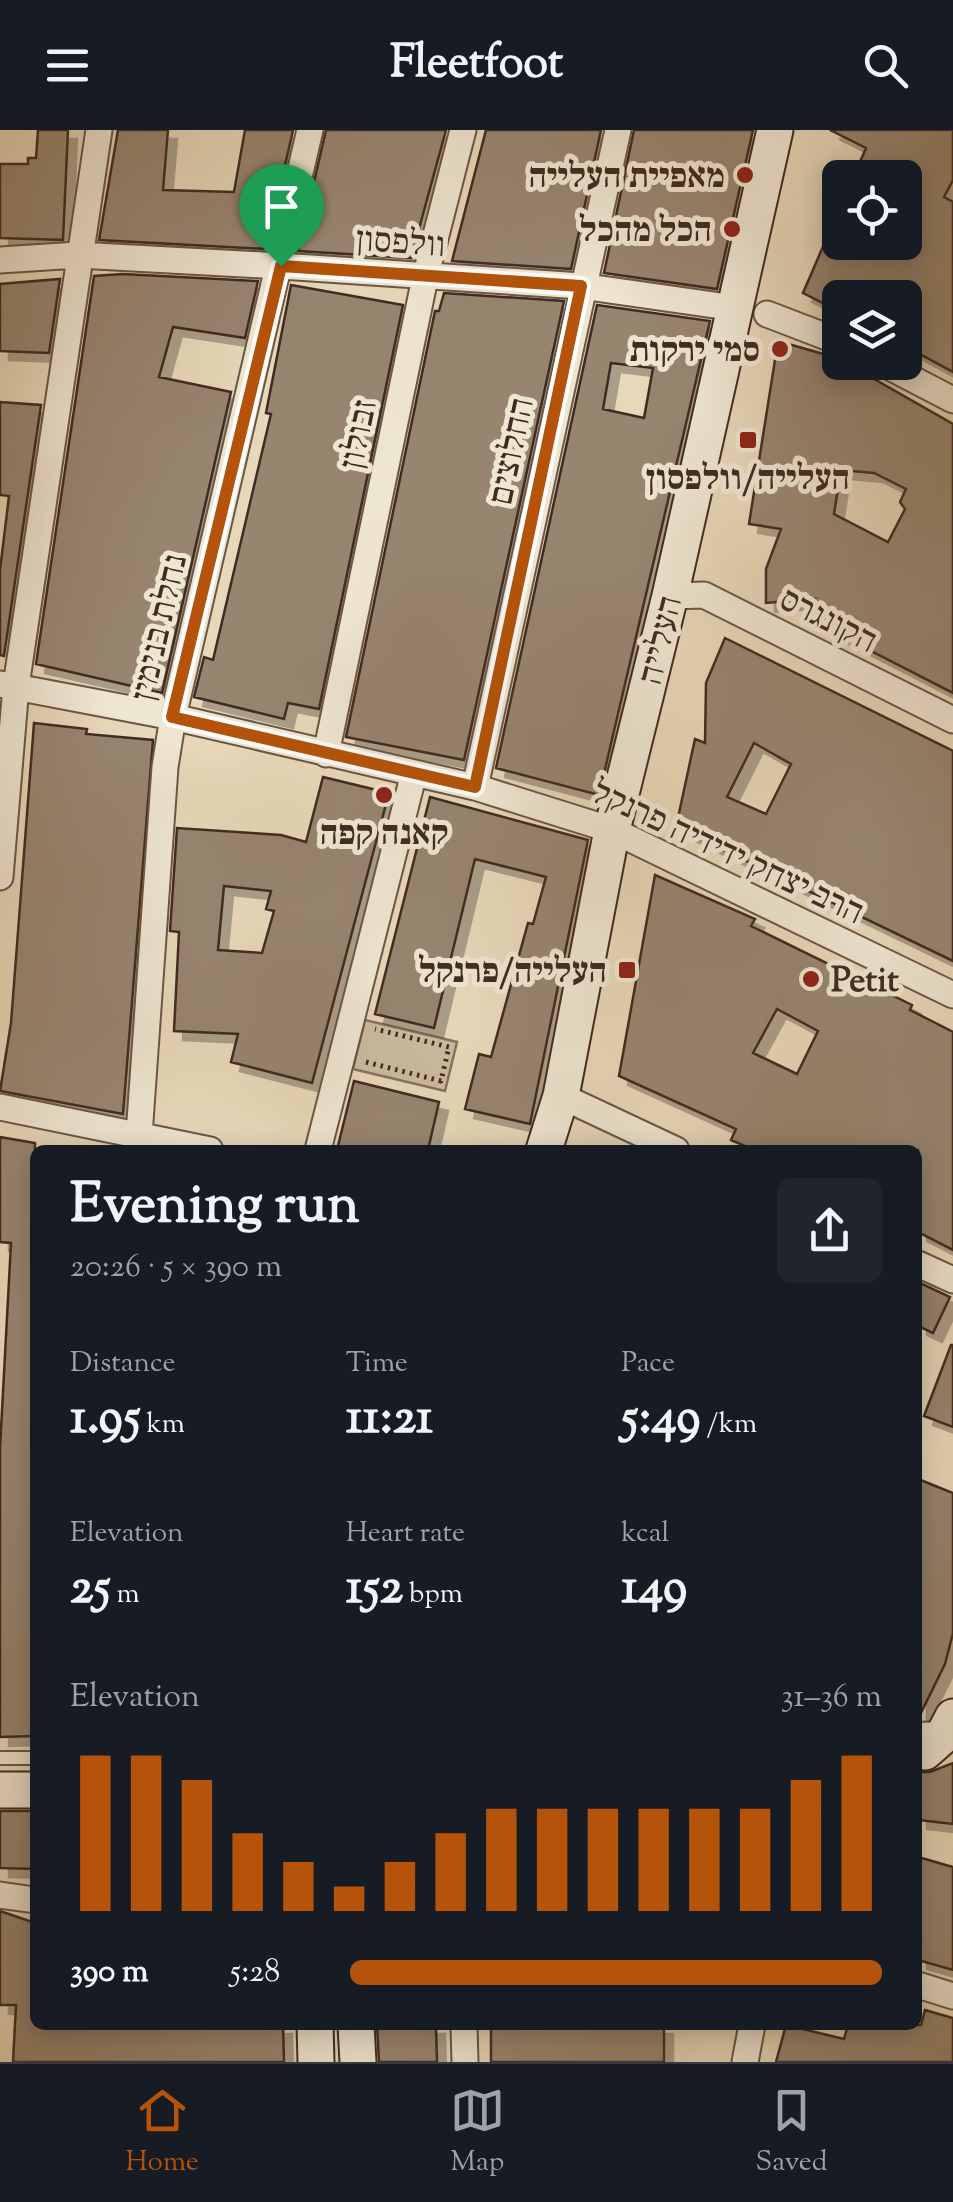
<!DOCTYPE html>
<html lang="en">
<head>
<meta charset="utf-8">
<style>
	:root { --surface:#171b24; --page:#20242c; --text:#f1f3f6; --muted:#9ea1a6; --line:#363941; --accent:#b45309 }
	body { margin:0; font-family:"Sorts Mill Goudy","Frank Ruhl Libre",serif; background:var(--page); color:var(--text); height:100vh; display:flex; flex-direction:column; font-size:38px; white-space:nowrap }
	* { box-sizing:border-box; margin:0 }
	p { font-size:32px; color:var(--muted) }
	.icon { flex:none; width:55px; height:55px; fill:none; stroke:currentColor; stroke-width:2; stroke-linecap:round; stroke-linejoin:round }
	.map { position:relative; flex:1; overflow:hidden }
	.drawer { position:absolute; left:30px; top:1015px; width:892px; height:885px; display:flex; flex-direction:column; background:var(--surface); border-radius:15px; box-shadow:0 5px 25px #0003 }
	.drawer>* { flex:none }
	.fabs { position:absolute; left:822px; top:30px; display:grid; gap:20px }
	.fabs a { display:grid; place-items:center; width:100px; height:100px; border-radius:15px; background:var(--surface); box-shadow:0 5px 25px #0003; font-size:50px }
	.pin { position:absolute; display:grid; place-items:center; width:85px; height:85px; color:#fff; margin:-102px -42px; border-radius:50% 50% 50% 0; rotate:-45deg; box-shadow:0 0 10px #0007 }
	.pin .icon { rotate:45deg }
	.round { display:grid; place-items:center; flex:none; width:105px; height:105px; border-radius:15px; background:var(--page) }
	.head { display:flex; align-items:center; justify-content:space-between; height:170px; padding:0 40px }
	h1 { font-size:55px; font-weight:800; line-height:75px }
	.metrics { display:grid; grid-template-columns:repeat(3,1fr); gap:15px; height:170px; padding:10px 40px }
	.metrics div { display:grid; align-content:center }
	.metrics b { font-size:50px; font-weight:800 }
	.metrics small { font-size:28px; font-weight:400 }
	.metrics p { font-size:28px }
	.chart { height:280px; padding:20px 40px }
	.chart p { display:flex; justify-content:space-between }
	.chart svg { width:100%; height:180px; margin-top:10px; stroke:var(--accent); stroke-width:6 }
	ul { padding:0 40px; list-style:none; font-size:32px }
	li { display:grid; grid-template-columns:160px 120px 1fr; align-items:center; height:75px }
	li i { height:25px; border-radius:12px; background:var(--accent) }
	header { display:flex; justify-content:space-between; align-items:center; height:130px; padding:0 40px; background:var(--surface); font-size:45px; font-weight:800 }
	.tab-bar { display:flex; justify-content:space-around; align-items:center; height:140px; border-top:2px solid var(--line); background:var(--surface); font-size:28px; color:var(--muted) }
	.tab-bar a { display:grid; justify-items:center; gap:5px }
	.tab-bar .selected { color:var(--accent) }
	.map>svg:first-child { display:block }
	.green { fill:#cbbb9f; stroke:#867360; stroke-width:2.5 }
	.building { fill:#978570; stroke:#402b21; stroke-width:2.5; fill-rule:evenodd; filter:url(#shadow) }
	.lines { fill:none; stroke-linecap:round; stroke-linejoin:round }
	.lane-casing { stroke:#6a5647; stroke-width:16 }
	.street-casing { stroke:#6a5647; stroke-width:29 }
	.secondary-casing { stroke:#402b21; stroke-width:39 }
	.path { stroke:#402b21; stroke-width:5; stroke-dasharray:2.5 5; stroke-linecap:butt }
	.lane { stroke:#efe6d2; stroke-width:12 }
	.street { stroke:#efe6d2; stroke-width:25 }
	.secondary { stroke:#efe6d2; stroke-width:35 }
	.route-casing { stroke:#fff; stroke-width:20 }
	.route { stroke:#b45309; stroke-width:12 }
	.poi-dot { fill:#8f2418; stroke:#efe6d2; stroke-width:4 }
	.labels { text-anchor:middle; stroke-width:10; stroke-linejoin:round; paint-order:stroke }
	.poi-label { font-size:35px; font-weight:bold; fill:#402b21; stroke:#efe6d2; text-anchor:end }
	.street-label { font-size:35px; fill:#402b21; stroke:#efe6d2 }
</style>
</head>
<body>
<header><svg class="icon" aria-label="menu" viewBox="0 0 24 24"><path d="M4 6h16M4 12h16M4 18h16"/></svg>Fleetfoot<svg class="icon" aria-label="search" viewBox="0 0 24 24"><circle cx="10" cy="10" r="6"/><path d="M15 15l6 6"/></svg></header>
<div class="map">
<svg width="953" height="1932" viewBox="0 0 953 1932">
	<defs>
		<filter id="shadow"><feDropShadow dx="9" dy="9" stdDeviation="0" flood-color="#0004"/></filter>
	</defs>
	<rect width="100%" height="100%" fill="#e7d8b9"/>
	<filter id="stains"><feTurbulence type="fractalNoise" baseFrequency=".002" numOctaves="4"/><feColorMatrix values="0 0 0 0 .2 0 0 0 0 .09 0 0 0 0 .02 0 0 0 .5 -.17"/></filter>
	<radialGradient id="worn" r=".72"><stop offset=".6" stop-color="#630" stop-opacity="0"/><stop offset="1" stop-color="#630" stop-opacity=".3"/></radialGradient>
	<path class="green" d="M365,890L457,912L445,961L353,939Z"/>
	<path class="building" d="M38,0H68L63,110L0,108V34H28V28H36Z
		M118,0H168L163,60L234,62L245,0H293L266,119L99,110Z
		M326,0H446L411,128L298,121Z
		M486,0H601L571,139L452,131Z
		M634,0H753L717,159L604,143Z
		M830,0H953V50L944,67L953,72V242L905,216V168H840V182L803,163L825,112H905V48H853L866,18Z
		M123,144L258,151L245,208L173,197L159,247L231,262L162,563L36,534L94,146Z
		M60,149L49,223L0,221V154Z
		M291,155L403,175L319,579L288,573L284,589L194,567L204,527L213,530L271,284L266,283Z
		M444,163L564,171L464,630L346,607L435,181H439Z
		M597,175L710,191L599,665L496,638ZM611,233L653,238L644,288L603,279Z
		M778,211L837,228L953,294V563L805,487L815,469L766,473V439L781,399L749,394ZM841,340L874,343L906,359L900,372L905,379L888,412L834,384Z
		M0,272L41,275L4,526L0,525V440L9,366L0,365Z
		M725,508L953,621V831L676,697L695,609L705,613L706,553ZM754,613L791,634L766,684L727,667Z
		M34,593L87,599L86,604L153,610L123,984L0,961L11,893Z
		M323,647L389,663L312,953L231,932L238,904L174,901L179,802L170,801L177,698L281,705L306,712ZM224,756L271,761L266,779L274,781L262,823L218,820Z
		M430,667L588,710L530,994L465,979L479,924L491,927L528,793L533,794L546,747L475,729L434,898L375,884Z
		M655,745L755,789L751,796L912,875L910,880L953,902V1120L918,1102V1020H754L731,1010L736,999L619,946ZM777,879L818,901L797,944L753,923Z
		M354,951L439,972L428,1020H337Z
		M0,1007L35,1013V1606L0,1607V1318L11,1113L0,1112Z
		M918,1152L950,1167L933,1203L918,1196Z
		M951,1215H953V1297L924,1286Z
		M918,1349L953,1363V1503L945,1534L918,1589Z
		M953,1633V1694L918,1690V1642H930Z
		M0,1681H35V1739L0,1738Z
		M918,1727L953,1737V1840L918,1830Z
		M0,1781L35,1793V1895H283L284,1932H13L16,1875H0Z
		M925,1880L953,1888V1932H776L786,1895L844,1909L848,1895H921Z
		M377,1895H436L437,1932H379Z
		M491,1895H664V1932H491Z"/>
	<g class="lines">
		<g class="lane-casing">
			<path id="lane" d="M918,1599L941,1598
				M0,1628H35"/>
		</g>
		<g class="street-casing">
			<path id="street" d="M0,130L78,125L281,136L581,156L735,178
				M767,184L840,212
				M880,232L953,270
				M670,466L704,465L953,590
				M0,554L173,587L475,657L612,700L953,865
				M326,624L425,148L463,0
				M475,657L618,0
				M0,747L16,556L99,0
				M561,966L676,1020
				M0,977L210,1020
				M138,1020L165,637L173,587L310,0
				M318,1020L414,643
				M918,1134L953,1150
				M0,1765L35,1770
				M918,1855L953,1866
				M464,1895L465,1932
				M745,1932L752,1895"/>
		</g>
		<g class="secondary-casing">
			<path id="secondary" d="M544,1020L561,966L612,700L670,466L775,0
				M925,1622L943,1606L953,1587
				M0,1660H35
				M315,1895L316,1932
				M356,1895L358,1932"/>
		</g>
		<path class="path" d="M366,932L441,951L449,917L375,899"/>
		<use href="#lane" class="lane"/>
		<use href="#street" class="street"/>
		<use href="#secondary" class="secondary"/>
	</g>
	<g class="lines">
		<g class="route-casing">
			<path id="route" d="M281,136L581,156L475,657L172,587Z"/>
		</g>
		<use href="#route" class="route"/>
	</g>
	<g class="poi-dot">
		<circle cx="745" cy="45" r="10"/>
		<circle cx="732" cy="99" r="10"/>
		<circle cx="780" cy="219" r="10"/>
		<rect x="738" y="300" width="20" height="20" rx="5"/>
		<circle cx="384" cy="665" r="10"/>
		<rect x="617" y="830" width="20" height="20" rx="5"/>
		<circle cx="811" cy="849" r="10"/>
	</g>
	<g class="labels">
		<g class="poi-label">
			<text x="725" y="57">מאפיית העלייה</text>
			<text x="712" y="111">הכל מהכל</text>
			<text x="760" y="231">סמי ירקות</text>
			<text x="748" y="359" text-anchor="middle">העלייה/וולפסון</text>
			<text x="384" y="714" text-anchor="middle">קאנה קפה</text>
			<text x="607" y="852">העלייה/פרנקל</text>
			<text x="831" y="861" text-anchor="start">Petit</text>
		</g>
		<g class="street-label">
			<text transform="translate(401 111) rotate(4)" y="12">וולפסון</text>
			<text transform="translate(357 304) rotate(-78)" y="12">זבולון</text>
			<text transform="translate(510 321) rotate(-78)" y="12">החלוצים</text>
			<text transform="translate(829 489) rotate(27)" y="12">הקונגרס</text>
			<text transform="translate(158 497) rotate(-77)" y="12">נחלת בנימין</text>
			<text transform="translate(659 510) rotate(-76)" y="12">העלייה</text>
			<text transform="translate(728 721) rotate(25)" y="12">הרב יצחק ידידיה פרנקל</text>
		</g>
	</g>
	<rect width="100%" height="100%" filter="url(#stains)"/>
	<rect width="100%" height="100%" fill="url(#worn)"/>
</svg>
<div class="fabs">
<a><svg class="icon" aria-label="locate" viewBox="0 0 24 24"><circle cx="12" cy="12" r="6"/><path d="M12 2v4M12 18v4M2 12h4M18 12h4"/></svg></a>
<a><svg class="icon" aria-label="layers" viewBox="0 0 24 24"><path d="M12 4l9 5-9 5-9-5zM3 14l9 5 9-5"/></svg></a>
</div>
<div class="pin" style="left:281px;top:136px;background:#1e9e55"><svg class="icon" aria-label="arrive" viewBox="0 0 24 24"><path d="M6 21V4h12l-3 4 3 4H6"/></svg></div>
<section class="drawer">
<div class="head"><div><h1>Evening run</h1><p>20:26 · 5 × 390 m</p></div><a class="round"><svg class="icon" aria-label="share" viewBox="0 0 24 24"><path d="M12 15V3M7 8l5-5 5 5M5 13v7h14v-7"/></svg></a></div>
<div class="metrics">
<div><p>Distance</p><b>1.95<small> km</small></b></div>
<div><p>Time</p><b>11:21</b></div>
<div><p>Pace</p><b>5:49<small> /km</small></b></div>
</div>
<div class="metrics">
<div><p>Elevation</p><b>25<small> m</small></b></div>
<div><p>Heart rate</p><b>152<small> bpm</small></b></div>
<div><p>kcal</p><b>149</b></div>
</div>
<div class="chart"><p><span>Elevation</span>31–36 m</p>
<svg viewBox="0 0 160 44" preserveAspectRatio="none"><path d="M5 44V6M15 44V6M25 44V12M35 44V25M45 44V32M55 44V38M65 44V32M75 44V25M85 44V19M95 44V19M105 44V19M115 44V19M125 44V19M135 44V19M145 44V12M155 44V6"/></svg>
</div>
<ul>
<li><b>390 m</b>5:28<i style="width:100%"></i></li>
</ul>
</section>
</div>
<nav class="tab-bar">
<a class="selected"><svg class="icon" aria-label="home" viewBox="0 0 24 24"><path d="M3 11l9-7 9 7M6 9v11h12V9"/></svg>Home</a>
<a><svg class="icon" aria-label="map" viewBox="0 0 24 24"><path d="M3 6l6-2 6 2 6-2v14l-6 2-6-2-6 2zM9 4v14M15 6v14"/></svg>Map</a>
<a><svg class="icon" aria-label="saved" viewBox="0 0 24 24"><path d="M7 4h10v16l-5-4-5 4z"/></svg>Saved</a>
</nav>
</body>
</html>
